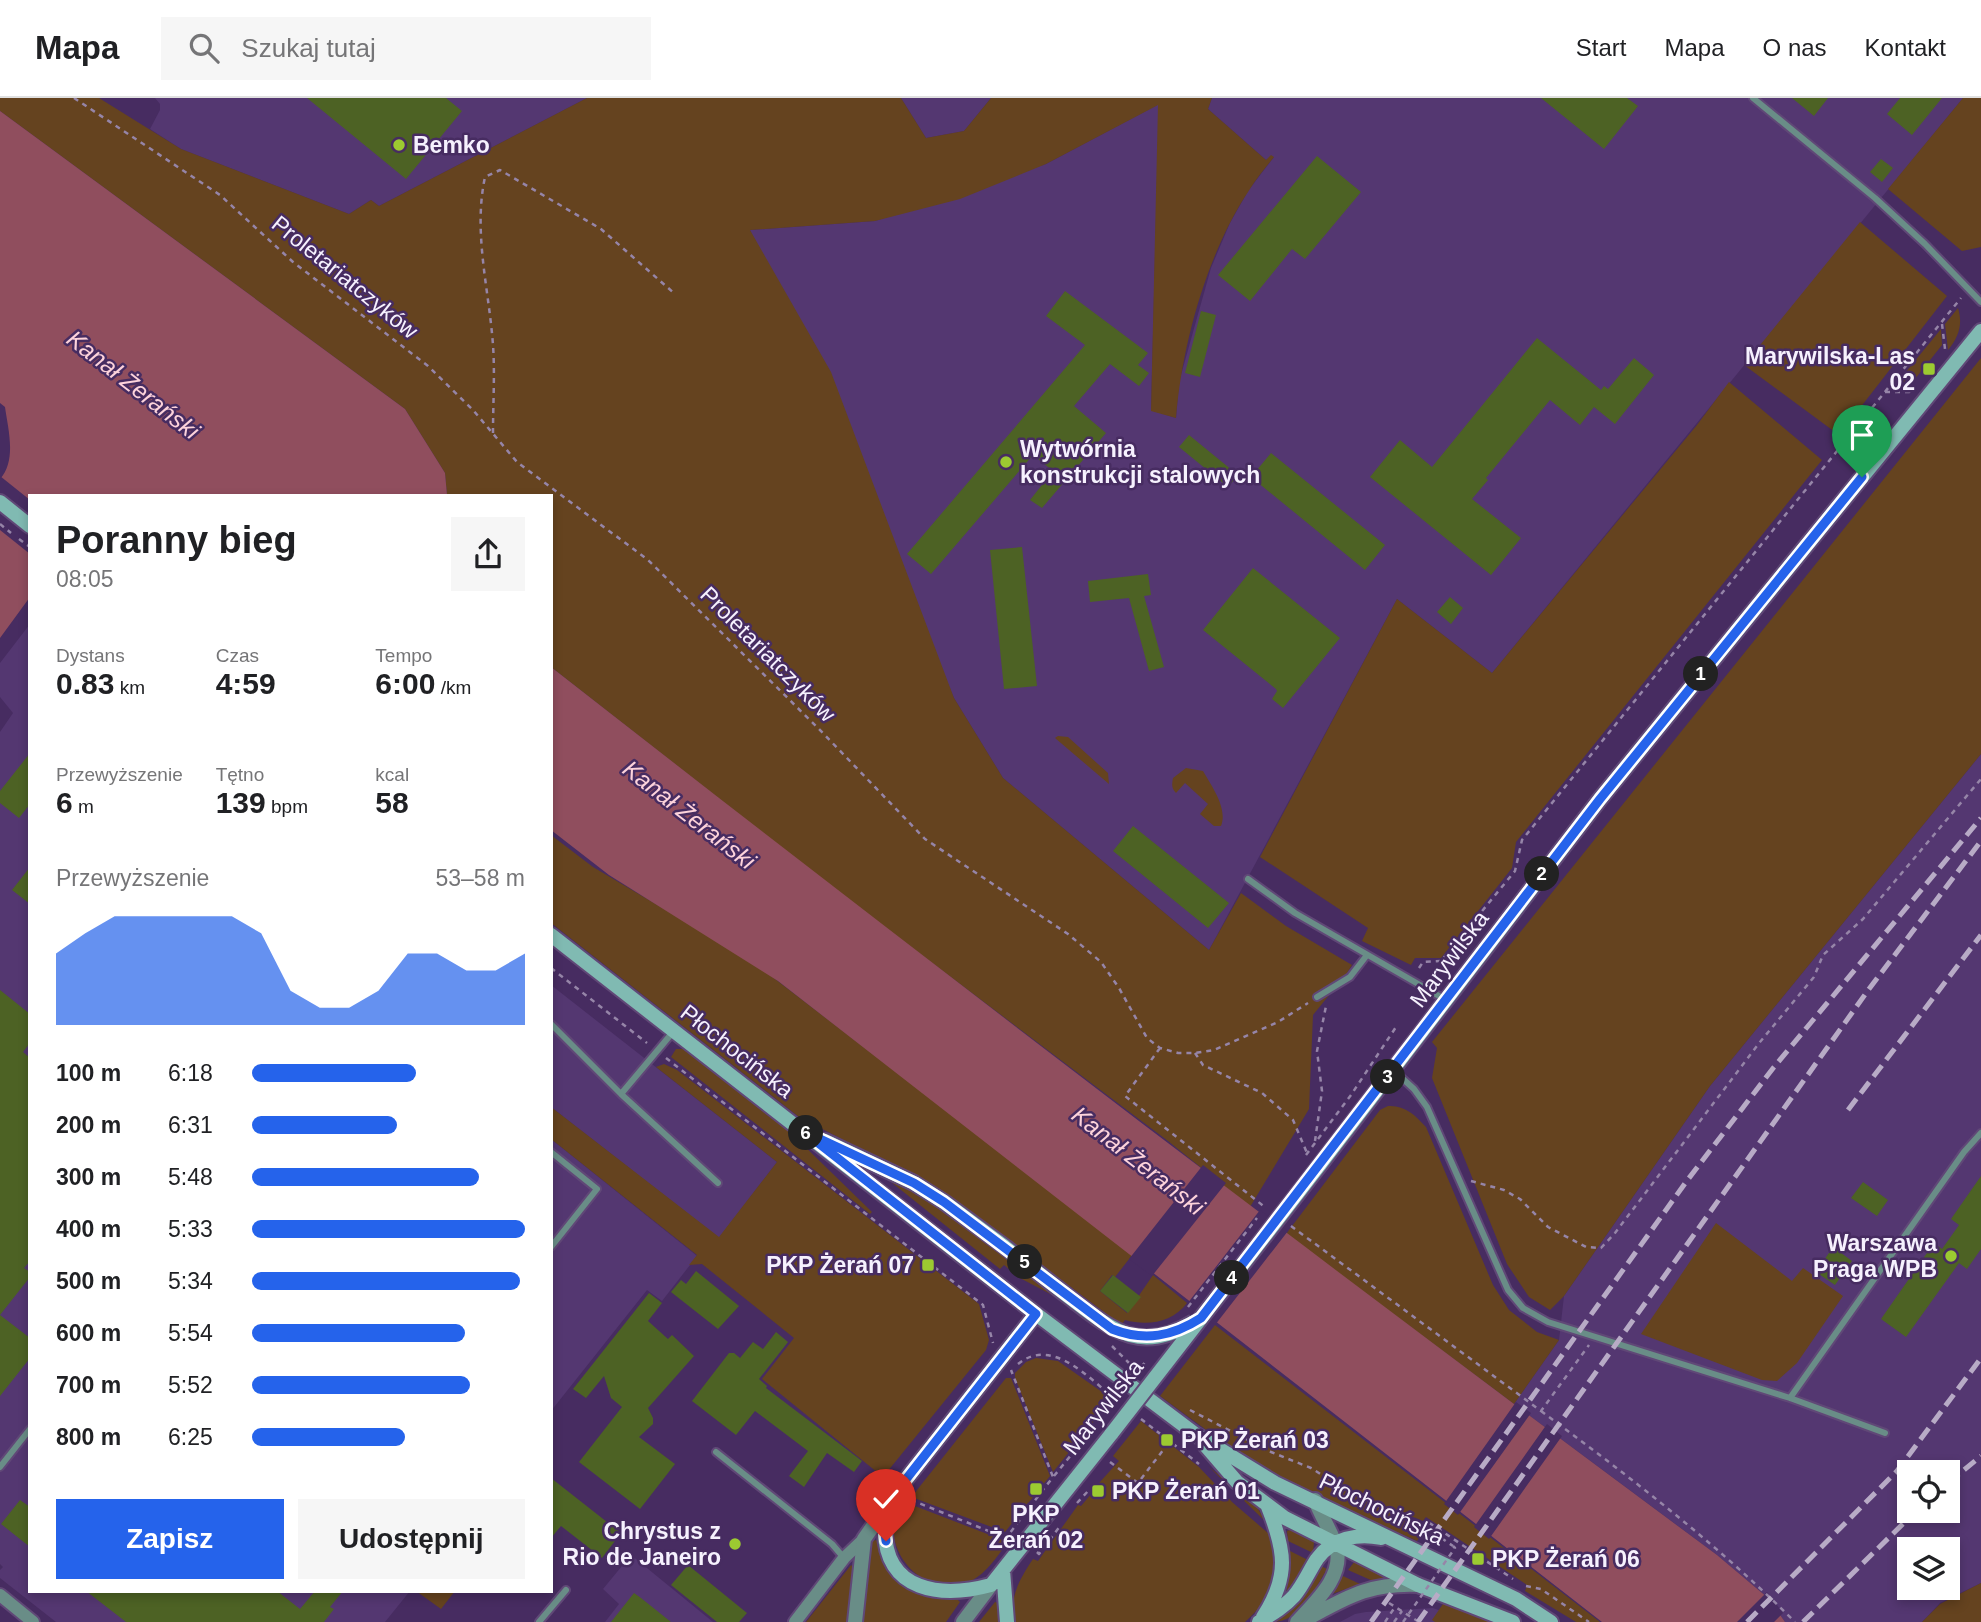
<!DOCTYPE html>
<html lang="pl">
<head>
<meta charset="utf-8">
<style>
	:root { --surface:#fff; --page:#f6f6f6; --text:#202124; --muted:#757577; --line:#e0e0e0; --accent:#2563eb }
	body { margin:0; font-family:Arial,sans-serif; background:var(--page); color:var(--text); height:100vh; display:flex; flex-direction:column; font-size:26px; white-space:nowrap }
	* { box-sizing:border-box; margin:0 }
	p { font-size:23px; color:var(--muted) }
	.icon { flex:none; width:38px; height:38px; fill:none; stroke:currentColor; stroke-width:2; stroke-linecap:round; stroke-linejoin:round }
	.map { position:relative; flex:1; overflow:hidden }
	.details { position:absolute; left:28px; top:396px; width:525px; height:1099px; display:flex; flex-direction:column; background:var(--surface); border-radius:0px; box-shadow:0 4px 10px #0003 }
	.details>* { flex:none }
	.buttons { position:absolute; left:1897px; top:1362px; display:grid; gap:14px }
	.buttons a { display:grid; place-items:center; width:63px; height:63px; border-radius:0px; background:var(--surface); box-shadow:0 4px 10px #0003; font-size:35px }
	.pin { position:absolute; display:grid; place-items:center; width:60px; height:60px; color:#fff; margin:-72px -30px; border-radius:50% 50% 50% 0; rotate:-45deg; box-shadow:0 0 7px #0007 }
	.pin .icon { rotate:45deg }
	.km { position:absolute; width:35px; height:35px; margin:-18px; border-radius:50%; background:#222; color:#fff; font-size:19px; line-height:35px; text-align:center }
	.round { display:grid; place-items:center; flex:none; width:74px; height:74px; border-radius:0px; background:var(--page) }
	.headline { display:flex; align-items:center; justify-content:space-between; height:119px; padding:0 28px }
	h1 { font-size:38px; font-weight:600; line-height:52px }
	.metrics { display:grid; grid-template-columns:repeat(3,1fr); gap:10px; height:119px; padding:7px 28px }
	.metrics div { display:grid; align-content:center }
	.metrics b { font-size:30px; font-weight:600 }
	.metrics small { font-size:19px; font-weight:400 }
	.metrics p { font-size:19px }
	.chart { height:196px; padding:14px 28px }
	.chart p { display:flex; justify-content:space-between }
	.chart svg { width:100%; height:126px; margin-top:7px; fill:var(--accent); opacity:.7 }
	.primary-button { display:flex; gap:14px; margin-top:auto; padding:14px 28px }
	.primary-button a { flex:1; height:80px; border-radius:0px; background:var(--accent); color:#fff; font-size:28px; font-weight:600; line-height:80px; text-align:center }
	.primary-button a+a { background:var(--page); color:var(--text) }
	ul { padding:0 28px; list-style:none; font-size:23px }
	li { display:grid; grid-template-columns:112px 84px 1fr; align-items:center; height:52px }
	li i { height:18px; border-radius:9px; background:var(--accent) }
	header { display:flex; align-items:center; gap:42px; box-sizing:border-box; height:98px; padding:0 35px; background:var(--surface); border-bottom:2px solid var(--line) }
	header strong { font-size:33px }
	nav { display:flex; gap:38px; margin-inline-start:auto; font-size:24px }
	.search { width:490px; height:63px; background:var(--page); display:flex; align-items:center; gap:18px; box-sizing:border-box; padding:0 24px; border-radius:0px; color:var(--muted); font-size:26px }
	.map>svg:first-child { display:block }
	.built { fill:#543771; fill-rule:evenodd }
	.green { fill:#65431f }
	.water { fill:#904e5e }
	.pier { fill:#472c61 }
	.building { fill:#4d6224 }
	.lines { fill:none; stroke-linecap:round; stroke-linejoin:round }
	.service-casing { stroke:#604877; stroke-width:10 }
	.minor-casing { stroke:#604877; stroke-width:16 }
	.tertiary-casing { stroke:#604877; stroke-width:18 }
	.secondary-casing { stroke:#604877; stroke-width:18 }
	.path { stroke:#9685a8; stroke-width:2.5; stroke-dasharray:5 5; stroke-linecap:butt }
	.service { stroke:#698d87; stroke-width:6 }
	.minor { stroke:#698d87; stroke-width:12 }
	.tertiary { stroke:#698d87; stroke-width:14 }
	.secondary { stroke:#80bab2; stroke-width:14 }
	.rail { stroke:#b8abc6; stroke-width:5; stroke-dasharray:14 7; stroke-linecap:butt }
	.secondary-bridge-casing { stroke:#604877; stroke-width:18; stroke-linecap:butt }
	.path-bridge { stroke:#9685a8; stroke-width:2.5; stroke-dasharray:5 5; stroke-linecap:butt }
	.secondary-bridge { stroke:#80bab2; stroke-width:14 }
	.route-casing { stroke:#fff; stroke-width:14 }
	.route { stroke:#2563eb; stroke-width:9 }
	.poi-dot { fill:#9cca31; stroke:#472c61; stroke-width:2.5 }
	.labels { text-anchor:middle; stroke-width:5; stroke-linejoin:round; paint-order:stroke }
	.poi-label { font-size:23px; font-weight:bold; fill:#f6f1fe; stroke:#472c61; text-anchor:start }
	.street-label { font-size:23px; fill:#f6f1fe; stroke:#472c61 }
	.water-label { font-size:24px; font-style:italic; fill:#fdd3db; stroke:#472c61 }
</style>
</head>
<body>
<header>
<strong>Mapa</strong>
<div class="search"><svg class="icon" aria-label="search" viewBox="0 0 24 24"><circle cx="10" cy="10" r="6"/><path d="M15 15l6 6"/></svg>Szukaj tutaj</div>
<nav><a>Start</a><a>Mapa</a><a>O nas</a><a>Kontakt</a></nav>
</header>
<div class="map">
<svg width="1981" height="1524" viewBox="0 0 1981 1524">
	<rect width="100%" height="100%" fill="#472c61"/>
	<path class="built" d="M155,0H587L379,108L371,102L349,116L181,51L150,31L160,12V6Z
		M901,0H991L964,33L926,40Z
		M1212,0H1963L1492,575L1397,501L1209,852L1003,680L954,600L750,132L875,123L1046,66L1159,6L1151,312L1176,320L1179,284L1211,170L1230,125L1248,93L1274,59L1266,62L1208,11Z
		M30,526V1493H410L385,1524H56L0,1480V1472L3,1469L0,1466V634L13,615L0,599V565Z
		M1981,656V1485L1940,1505L1922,1524H1785L1768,1500L1717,1457L1514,1306L1559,1242L1564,1198L1710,988ZM1909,1374H1948V1412H1909ZM1909,1451H1948V1489H1909Z
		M551,887L777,1064L719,1140L551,1009Z
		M551,1041L697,1158L662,1203L647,1192L551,1313Z
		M631,1457L713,1524H605L619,1506L603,1491Z
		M1433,1510L1470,1524H1340L1355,1516L1366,1514Z"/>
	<path class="green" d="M0,0H99L181,51L349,116L371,102L379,108L587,0H901L926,40L964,33L991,0H1212L1208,11L1266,62L1271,57L1274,59C1265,70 1256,81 1248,94C1207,156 1182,246 1176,320L1151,313L1158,7L1046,66L960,101L875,123L750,132L831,274L954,600L1003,680L1209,852L1241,795L1286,828L1352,867L1347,875L1313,917L1309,1011L1250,1109L1168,1043L837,793L551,569V397H447L445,375L405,311L0,13Z
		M1963,0H1981V149L1962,153L1888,91Z
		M1860,124L1947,198L1839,337L1744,267Z
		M1958,210C1963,226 1959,239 1948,252L1945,226Z
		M1941,231L1942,247L1907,291L1891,292Z
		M1981,260V656L1710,988L1564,1198L1550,1212L1529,1199L1507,1166L1432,980L1437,950L1432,944Z
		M1729,284L1822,362L1516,744L1512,770L1441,860H1415L1411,867L1362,843L1368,830L1260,759L1397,501L1492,575L1697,327Z
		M1058,638L1068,639L1108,675L1109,686L1055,640Z
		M1186,670L1203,673C1212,689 1228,710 1221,728H1214L1200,716L1208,706L1185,685L1176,695C1171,690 1172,686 1173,680Z
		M551,737L593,769L720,844L723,841L1133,1156L1115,1179L1112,1177L1100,1193L1127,1215L1153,1177L1187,1205C1172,1225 1147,1228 1125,1222L1122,1226L1116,1223L959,1105L904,1073L799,1019L551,825Z
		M676,951H683L793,1037L872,1114L870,1116L671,959Z
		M664,966L677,972L979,1206L989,1242L986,1252L883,1379L762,1281L794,1240L702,1166L689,1167L697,1157L551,1041V1009L719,1139L777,1064L656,969Z
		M1388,1008C1405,1007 1415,1017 1426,1029L1493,1187L1509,1212L1537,1234L1559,1242L1514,1306L1286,1136L1380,1012Z
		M891,1084L925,1099L952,1116L1054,1198L1020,1180L1004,1167L1000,1171Z
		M1716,1125L1792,1183L1803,1170L1843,1198L1797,1265L1777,1283L1762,1282L1641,1236Z
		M1215,1227L1600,1524H1576L1525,1493L1527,1487L1426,1419L1423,1423L1396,1412L1392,1417L1425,1432L1417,1443L1310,1395L1254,1367L1160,1298Z
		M1036,1260L1058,1263L1112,1301L1053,1374L1015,1280V1275L1026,1264Z
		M1006,1280H1011L1050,1378L1042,1388L1037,1384L1030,1393L1034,1398L1005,1434L914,1400L913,1397Z
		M1141,1323L1199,1369L1232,1404L1275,1441C1279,1478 1273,1499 1245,1524H1013C1010,1498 1019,1482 1033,1461L1038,1463L1078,1407L1081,1408L1092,1395L1097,1398L1104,1390L1099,1385L1119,1363L1113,1358Z
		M1208,1368L1256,1408L1268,1426Z
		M902,1403L1008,1444C997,1458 987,1475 971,1483C923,1505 873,1447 902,1403Z
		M1290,1432L1314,1444L1313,1455L1288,1443L1287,1433Z
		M875,1442L878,1443C898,1483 908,1504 957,1501L960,1504L946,1524H862L870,1445Z
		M1290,1453L1310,1463L1286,1496L1290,1467Z
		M1355,1463L1388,1480L1373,1483L1348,1472Z
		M851,1467L853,1469L847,1524H806Z
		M1321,1468L1327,1471C1315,1491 1300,1524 1273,1524C1293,1508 1308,1491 1321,1468Z
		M1343,1478L1360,1486L1332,1496L1331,1495Z
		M1981,1485V1524H1922L1940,1506Z
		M416,1493H455L441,1511Z
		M1445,1503L1498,1524H1435L1432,1522Z
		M995,1504L998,1505L999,1524H979Z"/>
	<path class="water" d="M0,13L405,311L445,375L447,397H30V499L0,540V381C17,362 8,331 5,309L0,305Z
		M551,569C936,870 1324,1166 1717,1457L1768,1500L1785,1524H1602L778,883L609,777L551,732Z"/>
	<path class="pier" d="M0,378L30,402V456L0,432Z
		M1203,1067L1226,1085L1152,1178L1129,1161Z
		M1260,1112L1288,1133L1215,1227L1187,1206Z
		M1516,1304L1531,1315L1458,1417L1444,1406Z
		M1547,1326L1562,1338L1489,1441L1474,1429Z
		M1767,1494L1783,1515L1774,1524H1737Z"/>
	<path class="building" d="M307,0H446L462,13L406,81Z
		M1541,0H1627L1638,8L1604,51Z
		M1792,0H1828L1814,18Z
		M1900,0H1942L1912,37L1887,16Z
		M1317,58L1361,94L1305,161L1292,151L1250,203L1218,177Z
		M1881,61L1893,70L1882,84L1870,74Z
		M1065,193L1148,255L1138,267L1149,275L1139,288L1110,266L1074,308L1106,335L1042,410L1030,402L1053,373L1033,357L931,476L907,456L1085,247L1046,218Z
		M1201,213L1216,217L1200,279L1185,275Z
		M1537,240L1601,292L1604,288L1608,291L1634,260L1654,277L1615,326L1594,309L1580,327L1550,302L1486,380L1488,382L1472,401L1521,440L1491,477L1370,379L1400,342L1432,369Z
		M1189,337L1238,377L1228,389L1179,349Z
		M1271,355L1385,447L1365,472L1251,379Z
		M1022,449L1037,588L1004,591L990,452Z
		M1253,470L1340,540L1283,610L1272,601L1277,593L1276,591L1203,532Z
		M1148,476L1151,497L1144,498L1164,569L1149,573L1129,500L1090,504L1088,483Z
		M1450,499L1463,510L1451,526L1437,514Z
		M30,655V706L19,720L0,705V693Z
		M1133,728L1229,805L1208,830L1113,753Z
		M30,769V806L12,792Z
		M0,892L30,916V945L23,954L30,960V1163L24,1170L30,1174V1179L0,1217L30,1240V1260L0,1298Z
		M1981,1078V1151L1967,1171L1959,1165L1906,1239L1881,1221L1934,1145L1942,1151L1959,1127L1951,1121Z
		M1863,1084L1888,1102L1877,1118L1851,1100Z
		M1833,1149L1852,1163L1835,1187L1816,1174Z
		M696,1173L739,1208L718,1231L671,1194L681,1182L686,1186Z
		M1113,1177L1141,1199L1128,1215L1100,1193Z
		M649,1195L662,1205L648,1223L668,1241L672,1237L694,1258L648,1310L653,1320V1326L639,1339L675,1366L640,1411L579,1364L622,1309L611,1300L604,1278L586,1300L573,1291Z
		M776,1234L788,1244L759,1281L767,1288L766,1290L862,1363L854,1374L827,1355L804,1389L789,1378L808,1353L755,1313L736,1337L692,1303L729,1255H734L740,1260L753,1244L763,1251Z
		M551,1380L621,1435L602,1460L561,1428L551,1440Z
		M20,1402L30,1409V1449L1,1426Z
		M688,1467L747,1515L739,1524H717L671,1487Z
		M86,1493H277L300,1511L315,1493H343L330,1509L334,1511L324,1524H126Z
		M634,1495L641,1500L671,1524H611Z"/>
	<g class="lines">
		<g class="service-casing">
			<path id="service" d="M1753,0L1875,100L1925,146L1981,204
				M1248,781L1295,815L1446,902
				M1317,899L1350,879L1367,857
				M551,926L621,996
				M673,934L621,996L718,1085
				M1393,972L1414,991L1427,1009L1508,1192L1523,1210L1548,1224L1790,1300L1885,1335
				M551,1054L597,1091L551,1149
				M1790,1300L1964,1054L1981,1035
				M716,1354L832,1446L844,1460
				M0,1369L30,1331
				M539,1524L566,1492"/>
		</g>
		<g class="minor-casing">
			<path id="minor" d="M0,1497L33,1524
				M795,1524L844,1460L864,1441"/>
		</g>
		<g class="tertiary-casing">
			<path id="tertiary" d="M1303,1523C1346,1500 1367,1485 1418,1487
				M855,1524L864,1441L890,1404
				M963,1524L991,1487
				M1297,1524C1315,1504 1345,1478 1336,1448C1331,1433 1321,1418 1315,1402"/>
		</g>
		<g class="secondary-casing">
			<path id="secondary" d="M0,404L30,428
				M551,837L1036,1216L1195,1336L1275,1385L1516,1501L1551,1524
				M825,1043L914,1085L944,1104L1005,1149
				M1319,1068L1600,701L1981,233
				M1036,1216L896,1394C892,1405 885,1418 885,1429C883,1495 943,1500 991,1487L1112,1335
				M1205,1347L1237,1384L1285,1420L1418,1487L1513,1524
				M1003,1472L1007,1524
				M1263,1519C1290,1478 1285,1452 1268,1409
				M1259,1524C1272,1516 1284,1509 1294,1498C1304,1486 1309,1473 1317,1461C1332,1440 1358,1435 1381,1440"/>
		</g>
		<path class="path" d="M74,0L220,97L293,164L428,268L473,312L517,364L648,462L819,631L925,741L1068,836L1101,864L1119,890L1147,940L1160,950L1178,955H1195L1214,952L1278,924L1308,905
			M1942,226L1945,251
			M1885,294H1909L1912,291
			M493,335C493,306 495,276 493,247C489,191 473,135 485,79L500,72L601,131L675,196
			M0,426L11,435
			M19,441L30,449
			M551,870L647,945
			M1419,870L1423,864L1441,863L1515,773L1522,742L1961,200
			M1160,950L1125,998L1266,1110
			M1195,955L1203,967L1262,995L1293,1022L1307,1055
			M666,960L983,1207L993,1245
			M1315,1043L1322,993L1317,953L1326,908
			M1306,1057L1351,997L1396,929
			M1471,1083L1504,1092L1520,1101L1548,1129L1586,1149L1601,1150L1615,1135L1760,944L1814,879L1823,857L1863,821L1981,681
			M1291,1128L1541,1313L1589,1247
			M1112,1248L1129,1265
			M1018,1266C1052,1238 1090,1281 1116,1302
			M1190,1312L1271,1354L1311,1370L1352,1396L1425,1429L1428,1424L1513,1481
			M1541,1313C1630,1379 1717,1446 1795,1524
			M1141,1321L1199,1366
			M1110,1364L1138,1385L1170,1343
			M1054,1378L1098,1324
			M911,1402L1006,1440L1053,1379L1011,1272
			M1077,1405L1089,1392
			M1425,1429L1453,1448
			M1037,1454L1039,1456L1061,1427
			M1526,1488L1541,1491L1589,1524
			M1389,1505L1419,1524
			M1385,1524L1395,1509
			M1394,1524L1402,1513"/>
		<use href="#service" class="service"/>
		<use href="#minor" class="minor"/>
		<use href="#tertiary" class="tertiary"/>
		<use href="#secondary" class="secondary"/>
		<path class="rail" d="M1848,1012L1981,837
			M1948,1385L1981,1358
			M1371,1524L1686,1084L1774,969L1981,720
			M1418,1524L1869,891L1981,743
			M1747,1524L1897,1373L1981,1260
			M1803,1524L1917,1412"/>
		<g class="secondary-bridge-casing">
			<path id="secondary-bridge" d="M1005,1149C1026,1165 1047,1182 1069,1199C1112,1232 1140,1257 1194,1224
				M1112,1335L1319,1068"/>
		</g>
		<path class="path-bridge" d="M1188,1209L1257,1120
			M1098,1324L1146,1263
			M1403,1524L1455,1450L1453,1448"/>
		<use href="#secondary-bridge" class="secondary-bridge"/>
	</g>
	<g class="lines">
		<g class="route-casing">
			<path id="route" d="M886,1443L884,1427L896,1394L1036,1216L803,1033L914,1085L944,1104L1112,1231C1145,1244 1173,1238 1201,1220L1600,701L1862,379"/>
		</g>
		<use href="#route" class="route"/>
	</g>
	<g class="poi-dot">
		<circle cx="399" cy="47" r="7"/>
		<rect x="1922" y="264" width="14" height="14" rx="3.5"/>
		<circle cx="1006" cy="364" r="7"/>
		<circle cx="1951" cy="1158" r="7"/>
		<rect x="921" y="1160" width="14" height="14" rx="3.5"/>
		<rect x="1160" y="1335" width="14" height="14" rx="3.5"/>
		<rect x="1029" y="1384" width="14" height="14" rx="3.5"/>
		<rect x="1091" y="1386" width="14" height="14" rx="3.5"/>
		<circle cx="735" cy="1446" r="7"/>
		<rect x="1471" y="1454" width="14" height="14" rx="3.5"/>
	</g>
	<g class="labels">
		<g class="poi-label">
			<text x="413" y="55">Bemko</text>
			<text x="1915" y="266" text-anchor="end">Marywilska-Las<tspan x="1915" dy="26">02</tspan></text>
			<text x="1020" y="359">Wytwórnia<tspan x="1020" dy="26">konstrukcji stalowych</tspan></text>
			<text x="1937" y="1153" text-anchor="end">Warszawa<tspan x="1937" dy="26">Praga WPB</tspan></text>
			<text x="914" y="1175" text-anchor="end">PKP Żerań 07</text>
			<text x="1181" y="1350">PKP Żerań 03</text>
			<text x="1112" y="1401">PKP Żerań 01</text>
			<text x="1036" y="1424" text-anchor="middle">PKP<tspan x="1036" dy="26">Żerań 02</tspan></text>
			<text x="721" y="1441" text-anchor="end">Chrystus z<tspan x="721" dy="26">Rio de Janeiro</tspan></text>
			<text x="1492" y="1469">PKP Żerań 06</text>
		</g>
		<g class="street-label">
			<text transform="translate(345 179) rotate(39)" y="8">Proletariatczyków</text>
			<text transform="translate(768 556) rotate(45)" y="8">Proletariatczyków</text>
			<text transform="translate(1449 861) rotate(-53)" y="8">Marywilska</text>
			<text transform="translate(737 953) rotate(38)" y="8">Płochocińska</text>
			<text transform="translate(1103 1309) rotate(-52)" y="8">Marywilska</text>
			<text transform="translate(1382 1411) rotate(26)" y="8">Płochocińska</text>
		</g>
		<g class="water-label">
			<text transform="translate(133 287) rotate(38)" y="8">Kanał Żerański</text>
			<text transform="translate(689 717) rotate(38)" y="8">Kanał Żerański</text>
			<text transform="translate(1138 1063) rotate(38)" y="8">Kanał Żerański</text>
		</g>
	</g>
</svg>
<div class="buttons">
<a><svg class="icon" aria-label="locate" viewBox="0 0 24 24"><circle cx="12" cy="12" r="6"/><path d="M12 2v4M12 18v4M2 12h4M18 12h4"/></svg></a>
<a><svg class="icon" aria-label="layers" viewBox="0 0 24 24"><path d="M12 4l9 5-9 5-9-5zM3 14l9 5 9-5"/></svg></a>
</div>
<div class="pin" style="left:1862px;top:379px;background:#1e9e55"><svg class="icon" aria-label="arrive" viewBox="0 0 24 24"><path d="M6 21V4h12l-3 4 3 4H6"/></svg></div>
<div class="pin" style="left:886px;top:1443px;background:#d93025"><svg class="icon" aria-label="check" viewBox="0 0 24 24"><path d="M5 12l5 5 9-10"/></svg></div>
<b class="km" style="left:1701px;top:576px">1</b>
<b class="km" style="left:1542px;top:776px">2</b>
<b class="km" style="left:1388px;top:979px">3</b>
<b class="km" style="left:1232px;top:1180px">4</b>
<b class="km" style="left:1025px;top:1164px">5</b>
<b class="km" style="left:806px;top:1035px">6</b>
<section class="details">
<div class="headline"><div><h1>Poranny bieg</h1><p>08:05</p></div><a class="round"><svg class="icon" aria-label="share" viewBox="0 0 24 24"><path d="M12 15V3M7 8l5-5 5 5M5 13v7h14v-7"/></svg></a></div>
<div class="metrics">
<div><p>Dystans</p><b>0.83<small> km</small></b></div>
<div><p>Czas</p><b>4:59</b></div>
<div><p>Tempo</p><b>6:00<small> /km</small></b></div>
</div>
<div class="metrics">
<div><p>Przewyższenie</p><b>6<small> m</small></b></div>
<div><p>Tętno</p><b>139<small> bpm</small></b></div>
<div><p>kcal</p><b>58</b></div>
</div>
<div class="chart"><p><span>Przewyższenie</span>53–58 m</p>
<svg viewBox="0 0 160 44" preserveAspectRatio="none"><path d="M0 44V19L10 12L20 6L30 6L40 6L50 6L60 6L70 12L80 32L90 38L100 38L110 32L120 19L130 19L140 25L150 25L160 19V44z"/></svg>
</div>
<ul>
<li><b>100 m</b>6:18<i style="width:60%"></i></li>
<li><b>200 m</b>6:31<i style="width:53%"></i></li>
<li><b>300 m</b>5:48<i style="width:83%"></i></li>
<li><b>400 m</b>5:33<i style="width:100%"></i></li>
<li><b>500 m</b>5:34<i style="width:98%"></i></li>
<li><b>600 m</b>5:54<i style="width:78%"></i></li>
<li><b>700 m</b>5:52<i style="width:80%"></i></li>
<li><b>800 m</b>6:25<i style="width:56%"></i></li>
</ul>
<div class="primary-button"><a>Zapisz</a><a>Udostępnij</a></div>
</section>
</div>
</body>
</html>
